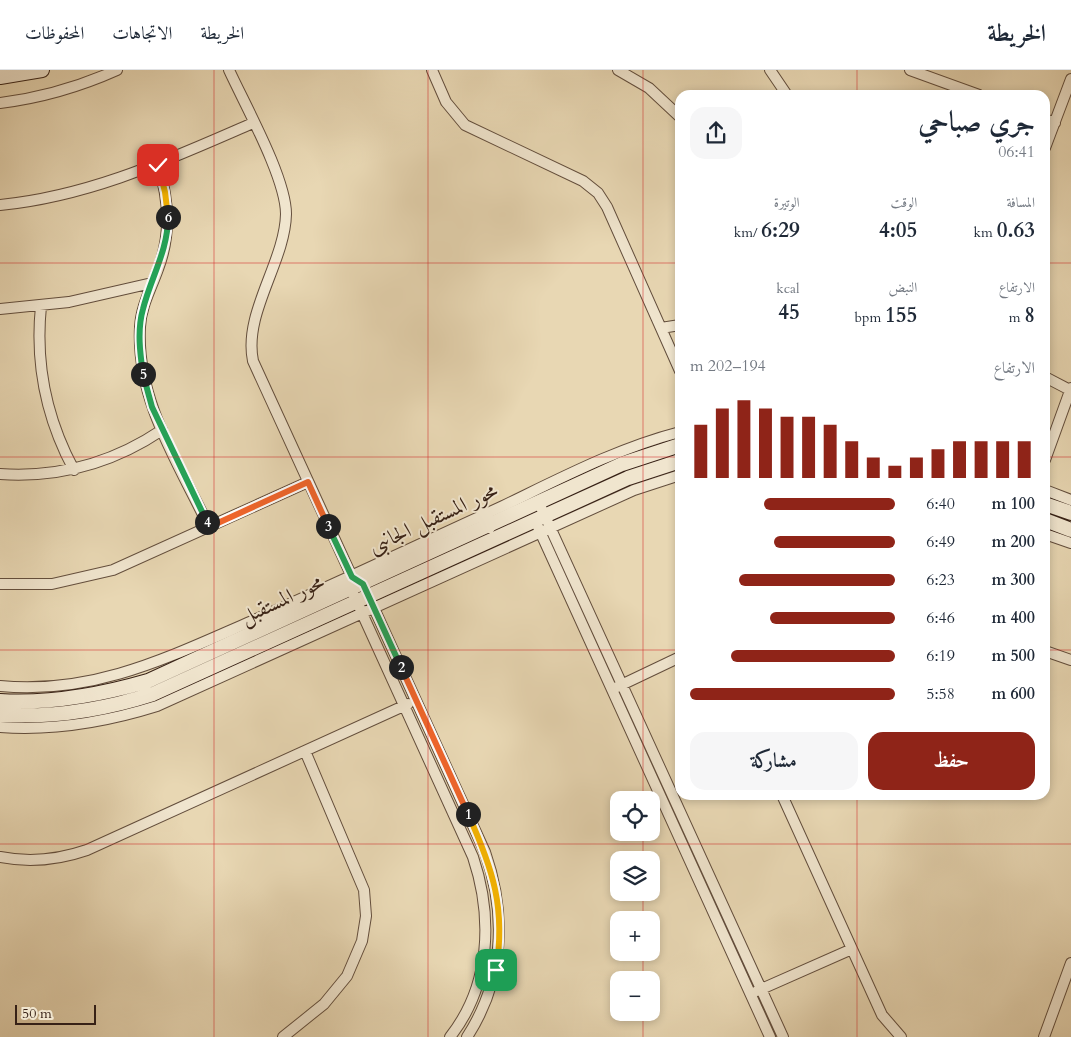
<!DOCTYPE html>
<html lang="ar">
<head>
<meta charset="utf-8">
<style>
	:root { --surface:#fff; --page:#f6f6f7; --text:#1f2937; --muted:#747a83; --line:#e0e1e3; --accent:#8f2418 }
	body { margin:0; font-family:Cardo,Amiri,serif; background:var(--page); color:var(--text); direction:rtl; height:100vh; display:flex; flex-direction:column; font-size:19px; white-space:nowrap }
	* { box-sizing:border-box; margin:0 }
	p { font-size:16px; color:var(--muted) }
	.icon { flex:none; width:28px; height:28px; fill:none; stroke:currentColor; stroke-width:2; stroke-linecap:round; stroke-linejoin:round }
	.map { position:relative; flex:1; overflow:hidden; direction:ltr }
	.details { position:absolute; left:675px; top:20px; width:375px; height:710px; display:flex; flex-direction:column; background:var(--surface); border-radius:15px; box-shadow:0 2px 8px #0003; direction:rtl }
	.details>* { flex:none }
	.tools { position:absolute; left:610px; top:721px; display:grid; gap:10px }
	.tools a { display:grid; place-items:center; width:50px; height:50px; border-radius:10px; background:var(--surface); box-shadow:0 2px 8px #0003; font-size:25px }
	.scale { position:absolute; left:15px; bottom:12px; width:81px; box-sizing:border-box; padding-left:5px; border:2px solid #372116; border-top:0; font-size:14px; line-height:18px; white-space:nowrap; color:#372116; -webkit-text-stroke:4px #f0e5ce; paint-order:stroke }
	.pin { position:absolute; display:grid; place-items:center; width:42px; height:42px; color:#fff; margin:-21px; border-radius:10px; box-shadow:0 2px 8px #0006 }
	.km { position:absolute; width:25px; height:25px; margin:-12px; border-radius:50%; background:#222; color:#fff; font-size:14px; line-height:25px; text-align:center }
	.round { display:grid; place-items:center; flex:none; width:52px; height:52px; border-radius:15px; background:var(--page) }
	.headline { display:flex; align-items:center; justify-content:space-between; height:85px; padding:0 15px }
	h1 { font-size:28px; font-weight:700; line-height:38px }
	.figures { display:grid; grid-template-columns:repeat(3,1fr); gap:8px; height:85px; padding:5px 15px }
	.figures div { display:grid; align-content:center }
	.figures b { font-size:21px; font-weight:700 }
	.figures small { font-size:14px; font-weight:400 }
	.figures p { font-size:14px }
	.chart { height:140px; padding:10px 15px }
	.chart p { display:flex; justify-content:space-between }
	.chart svg { width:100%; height:90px; margin-top:5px; stroke:var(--accent); stroke-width:6 }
	.button { display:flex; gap:10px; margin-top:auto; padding:10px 15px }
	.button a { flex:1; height:58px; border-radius:15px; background:var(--accent); color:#fff; font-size:20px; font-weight:700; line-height:58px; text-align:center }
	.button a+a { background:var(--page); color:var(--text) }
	ul { padding:0 15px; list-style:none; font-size:16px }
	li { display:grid; grid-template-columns:80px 60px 1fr; align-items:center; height:38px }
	li i { height:12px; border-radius:6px; background:var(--accent) }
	header { display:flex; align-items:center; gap:30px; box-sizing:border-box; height:70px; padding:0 25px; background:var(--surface); border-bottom:1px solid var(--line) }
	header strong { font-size:24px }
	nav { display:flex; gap:28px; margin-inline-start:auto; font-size:18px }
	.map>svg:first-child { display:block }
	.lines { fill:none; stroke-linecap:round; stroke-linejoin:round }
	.street-casing { stroke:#634e3d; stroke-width:12 }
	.secondary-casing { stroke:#372116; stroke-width:16 }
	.street { stroke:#f0e5ce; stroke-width:10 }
	.secondary { stroke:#f0e5ce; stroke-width:14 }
	.split-1-casing { stroke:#fff; stroke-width:10 }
	.split-2-casing { stroke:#fff; stroke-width:10 }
	.split-3-casing { stroke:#fff; stroke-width:10 }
	.split-4-casing { stroke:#fff; stroke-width:10 }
	.split-5-casing { stroke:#fff; stroke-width:10 }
	.split-6-casing { stroke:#fff; stroke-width:10 }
	.split-7-casing { stroke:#fff; stroke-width:10 }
	.split-1 { stroke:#f5b400; stroke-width:6 }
	.split-2 { stroke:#f0652b; stroke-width:6 }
	.split-3 { stroke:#22a559; stroke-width:6 }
	.split-4 { stroke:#f0652b; stroke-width:6 }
	.split-5 { stroke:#22a559; stroke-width:6 }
	.split-6 { stroke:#22a559; stroke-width:6 }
	.split-7 { stroke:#f5b400; stroke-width:6 }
	.grid { fill:none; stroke:#d62828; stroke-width:1; stroke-opacity:0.55 }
	.labels { text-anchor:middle; stroke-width:4; stroke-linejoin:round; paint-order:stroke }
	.street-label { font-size:21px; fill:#372116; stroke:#f0e5ce }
</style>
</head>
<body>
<header>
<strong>الخريطة</strong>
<nav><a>الخريطة</a><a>الاتجاهات</a><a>المحفوظات</a></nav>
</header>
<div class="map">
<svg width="1071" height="967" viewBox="0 0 1071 967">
	<rect width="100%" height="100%" fill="#e8d7b3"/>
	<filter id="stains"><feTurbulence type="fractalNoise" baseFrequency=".004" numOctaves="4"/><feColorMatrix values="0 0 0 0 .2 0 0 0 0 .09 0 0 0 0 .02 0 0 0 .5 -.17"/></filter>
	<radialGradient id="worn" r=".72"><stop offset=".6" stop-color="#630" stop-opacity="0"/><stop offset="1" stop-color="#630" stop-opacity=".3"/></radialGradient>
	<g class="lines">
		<g class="street-casing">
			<path id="street" d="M229,0C245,35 286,108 286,144C285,192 243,243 253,291L352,507L349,513L351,519L473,787C493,847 491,915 450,967
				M432,0L446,32L465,55L583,111L598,123L607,137L680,301
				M618,0L649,18L680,47
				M770,0L787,25
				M910,0L979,25
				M0,33C41,28 79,17 117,0
				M1045,49L1055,53
				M1045,78L1071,9
				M158,95C169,129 171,165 158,199C151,219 141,236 140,257C136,330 179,394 209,457
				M0,135C91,126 170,89 253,53
				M41,236C35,294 46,348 74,400
				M0,239L69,232L152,213
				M661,258L680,255
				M1045,307L1070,320
				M1045,390L1071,318
				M0,404C59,408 113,393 162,360
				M1045,420L1071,430
				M539,433L783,967
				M538,457L770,967
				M1045,464L1071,473
				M357,508L363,514L485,782C507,845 504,910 467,967
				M0,514H52L113,500L308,412
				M1045,581L1071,590
				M0,616C94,625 169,587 252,551C336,513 419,475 503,436C561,408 618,378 680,362
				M617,617L680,587
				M0,657C54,661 106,652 157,636L634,420L680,405
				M782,725L882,945L901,967
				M0,787C30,793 58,790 87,780L408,634
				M757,921L852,879
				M283,967L324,934L347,906L362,871L366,846L364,820L305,681
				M1044,967L1071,893"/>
		</g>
		<g class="secondary-casing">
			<path id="secondary" d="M0,7L42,0
				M1045,434L1071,443
				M483,445L489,456
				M1045,450L1071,460
				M0,631C51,634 100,625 148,611L622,394L680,375
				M0,645C53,648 103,640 153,624L628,408L680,391"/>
		</g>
		<use href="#street" class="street"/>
		<use href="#secondary" class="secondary"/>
	</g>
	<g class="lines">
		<g class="split-1-casing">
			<path id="split-1" d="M468,744C493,799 506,839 496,900"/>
		</g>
		<g class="split-2-casing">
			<path id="split-2" d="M401,597L468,744"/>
		</g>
		<g class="split-3-casing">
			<path id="split-3" d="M328,456L352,507L363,514L401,597"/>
		</g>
		<g class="split-4-casing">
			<path id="split-4" d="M207,452L209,457L308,412L328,456"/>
		</g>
		<g class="split-5-casing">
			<path id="split-5" d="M143,304L152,337L207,452"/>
		</g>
		<g class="split-6-casing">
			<path id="split-6" d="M143,304C140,283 137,260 143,239C151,207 168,181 168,147"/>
		</g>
		<g class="split-7-casing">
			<path id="split-7" d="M158,95L165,122L168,147"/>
		</g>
		<use href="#split-1" class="split-1"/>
		<use href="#split-2" class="split-2"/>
		<use href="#split-3" class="split-3"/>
		<use href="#split-4" class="split-4"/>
		<use href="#split-5" class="split-5"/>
		<use href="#split-6" class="split-6"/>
		<use href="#split-7" class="split-7"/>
	</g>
	<path class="grid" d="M214,0V967M428,0V967M643,0V730M857,0V25M0,193H680M1045,193H1071M0,387H680M1045,387H1071M0,580H680M1045,580H1071M857,725V967M643,762V790M0,774H1071M643,822V850M643,882V910M643,942V967"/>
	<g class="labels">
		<g class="street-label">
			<text transform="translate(433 448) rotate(-25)" y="7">محور المستقبل الجانبى</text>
			<text transform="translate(282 529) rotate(-25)" y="7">محور المستقبل</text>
		</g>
	</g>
	<rect width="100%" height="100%" filter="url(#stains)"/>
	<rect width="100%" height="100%" fill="url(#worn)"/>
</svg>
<div class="tools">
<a><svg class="icon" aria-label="locate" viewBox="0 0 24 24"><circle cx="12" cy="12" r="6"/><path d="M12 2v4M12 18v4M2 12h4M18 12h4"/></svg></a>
<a><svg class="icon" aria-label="layers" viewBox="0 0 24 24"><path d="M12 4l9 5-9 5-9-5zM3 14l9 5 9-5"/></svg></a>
<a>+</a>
<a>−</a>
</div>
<div class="scale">50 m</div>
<div class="pin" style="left:496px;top:900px;background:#1e9e55"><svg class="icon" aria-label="arrive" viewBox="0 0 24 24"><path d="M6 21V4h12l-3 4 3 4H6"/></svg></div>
<div class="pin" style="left:158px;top:95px;background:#d93025"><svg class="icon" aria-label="check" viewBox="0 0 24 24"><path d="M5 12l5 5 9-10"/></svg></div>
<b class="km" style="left:468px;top:744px">1</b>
<b class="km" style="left:401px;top:597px">2</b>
<b class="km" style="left:328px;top:456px">3</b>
<b class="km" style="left:207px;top:452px">4</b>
<b class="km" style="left:143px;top:304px">5</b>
<b class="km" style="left:168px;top:147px">6</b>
<section class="details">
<div class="headline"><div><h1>جري صباحي</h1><p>06:41</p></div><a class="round"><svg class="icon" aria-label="share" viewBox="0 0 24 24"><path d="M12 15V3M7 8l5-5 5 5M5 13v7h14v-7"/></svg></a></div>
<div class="figures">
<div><p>المسافة</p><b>0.63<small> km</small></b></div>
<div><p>الوقت</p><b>4:05</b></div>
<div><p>الوتيرة</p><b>6:29<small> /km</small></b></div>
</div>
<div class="figures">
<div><p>الارتفاع</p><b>8<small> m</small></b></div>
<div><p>النبض</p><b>155<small> bpm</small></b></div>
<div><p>kcal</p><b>45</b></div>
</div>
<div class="chart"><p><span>الارتفاع</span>194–202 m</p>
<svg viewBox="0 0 160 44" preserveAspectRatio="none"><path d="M5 44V18M15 44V10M25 44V6M35 44V10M45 44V14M55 44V14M65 44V18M75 44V26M85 44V34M95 44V38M105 44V34M115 44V30M125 44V26M135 44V26M145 44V26M155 44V26"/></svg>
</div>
<ul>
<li><b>100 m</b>6:40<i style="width:64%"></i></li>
<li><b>200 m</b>6:49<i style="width:59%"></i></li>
<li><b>300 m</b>6:23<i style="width:76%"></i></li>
<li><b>400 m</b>6:46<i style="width:61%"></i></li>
<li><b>500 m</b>6:19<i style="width:80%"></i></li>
<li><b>600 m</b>5:58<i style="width:100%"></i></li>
</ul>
<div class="button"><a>حفظ</a><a>مشاركة</a></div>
</section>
</div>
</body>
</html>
